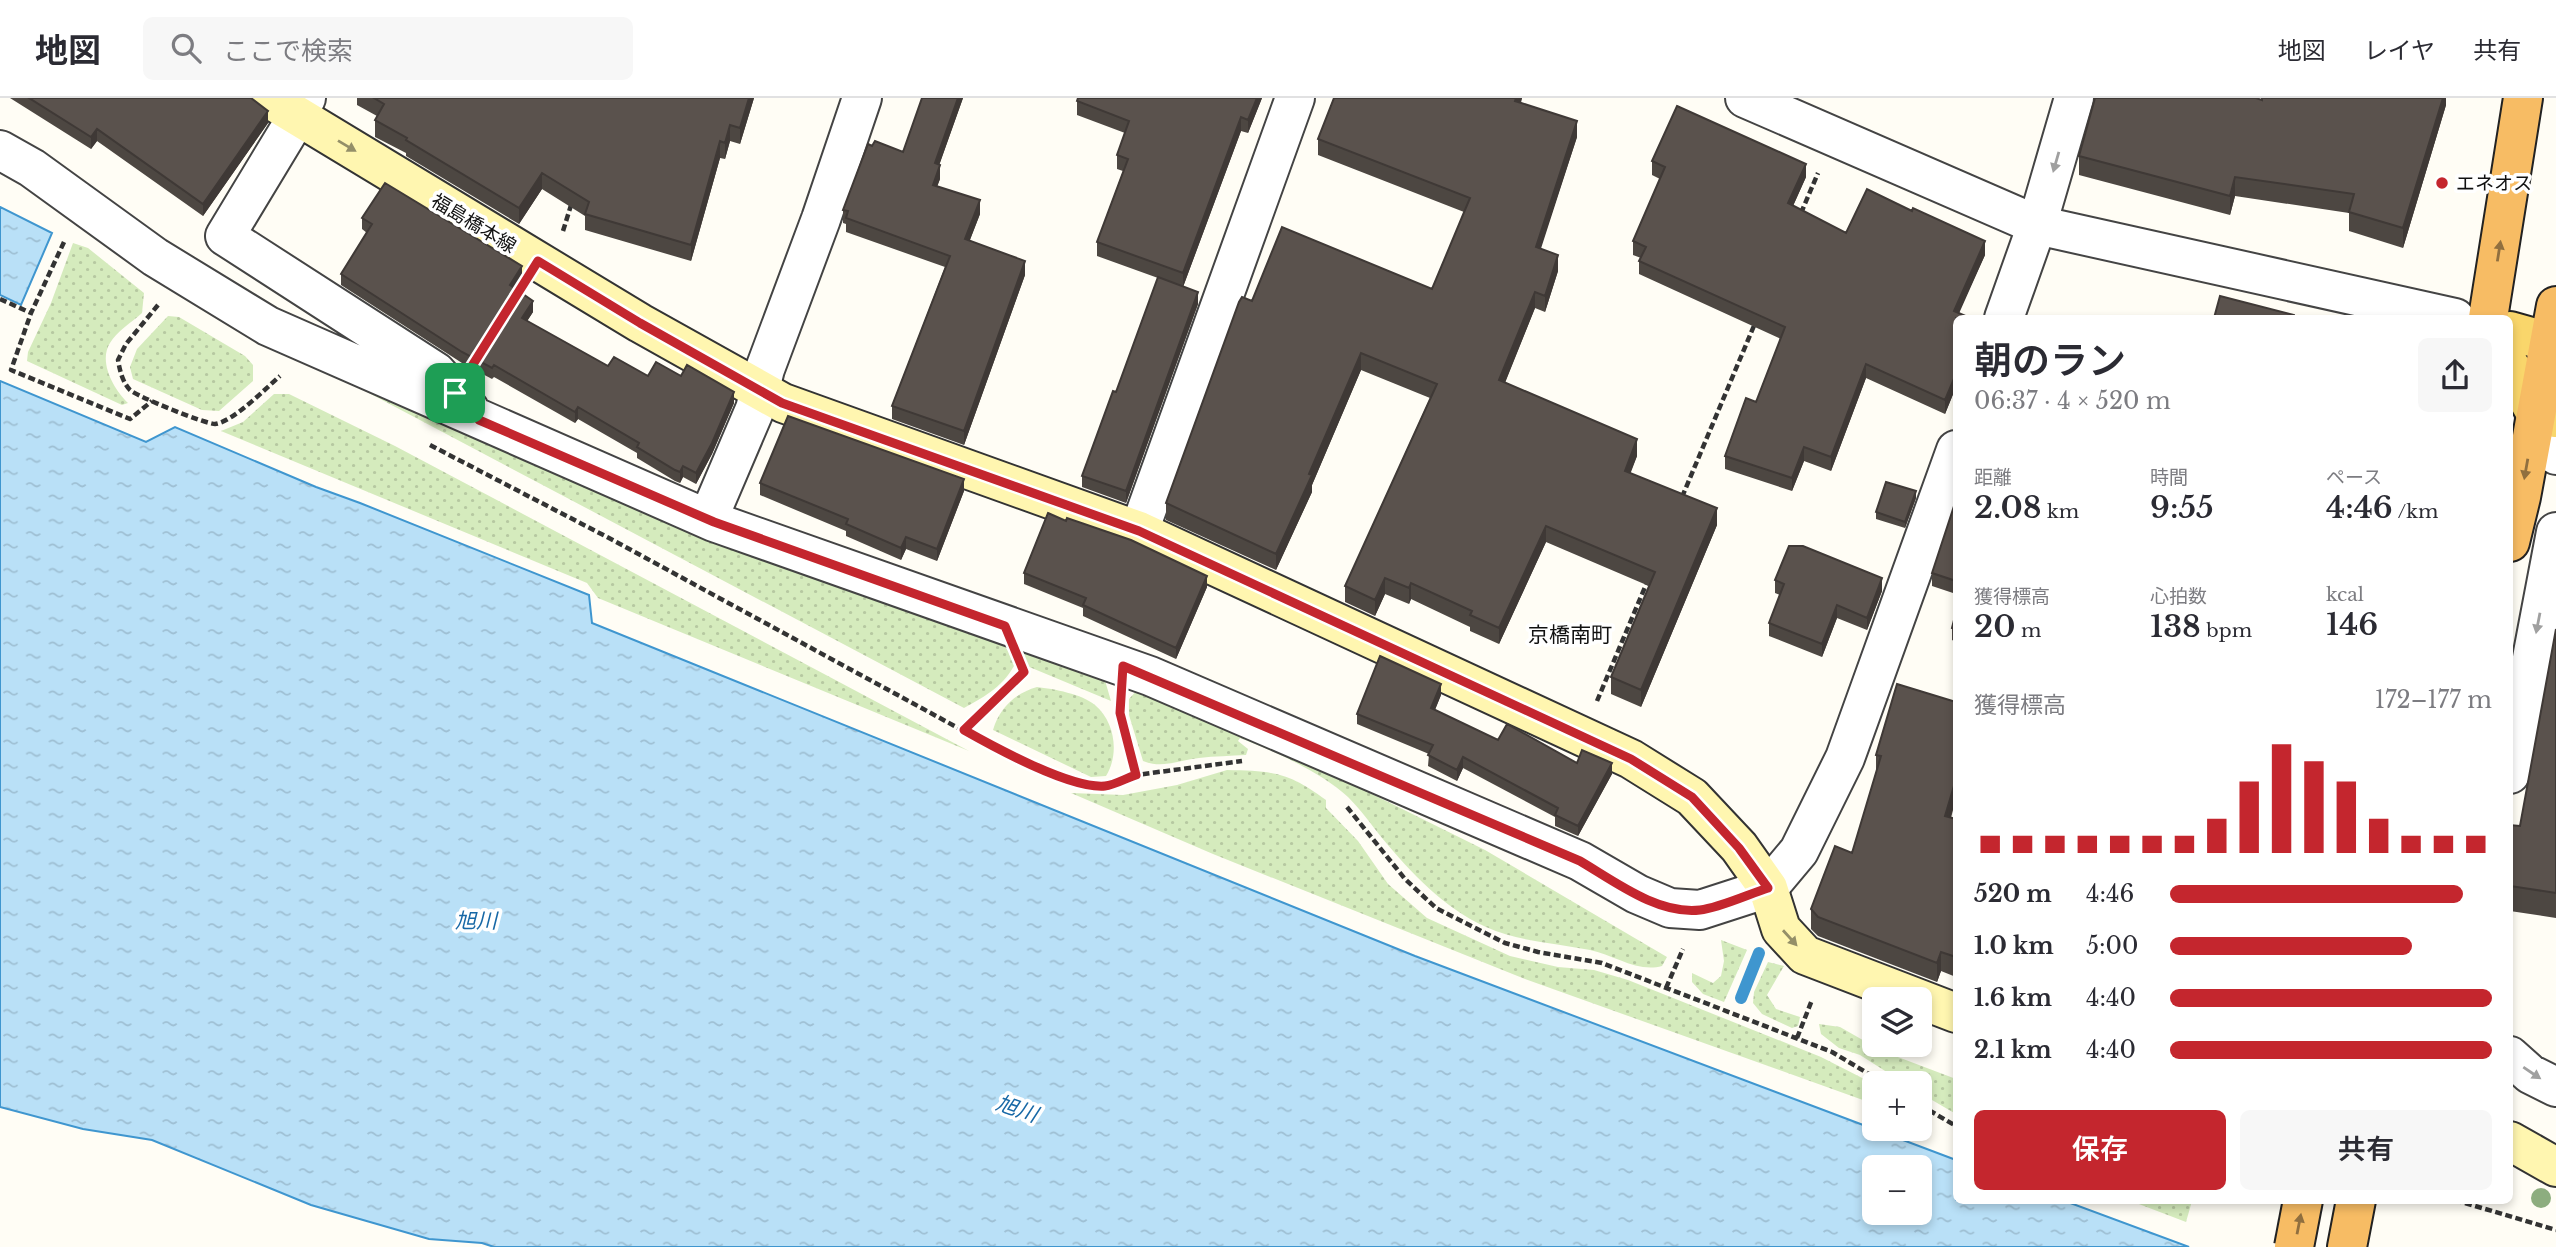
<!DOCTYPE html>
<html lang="ja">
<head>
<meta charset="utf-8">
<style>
	:root { --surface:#fff; --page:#f7f7f7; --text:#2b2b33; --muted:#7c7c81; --line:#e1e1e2; --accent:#c4262e }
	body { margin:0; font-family:"Libre Baskerville","Noto Sans JP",serif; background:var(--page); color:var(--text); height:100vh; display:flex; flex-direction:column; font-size:26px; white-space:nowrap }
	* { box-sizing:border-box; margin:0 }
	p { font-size:23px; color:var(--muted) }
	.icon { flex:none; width:38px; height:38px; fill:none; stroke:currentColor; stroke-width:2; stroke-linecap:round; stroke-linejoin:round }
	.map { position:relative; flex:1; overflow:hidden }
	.panel { position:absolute; left:1953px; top:217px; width:560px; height:889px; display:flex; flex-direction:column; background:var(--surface); border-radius:10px; box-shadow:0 4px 10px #0003 }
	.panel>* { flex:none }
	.controls { position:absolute; left:1862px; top:889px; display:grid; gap:14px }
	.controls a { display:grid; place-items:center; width:70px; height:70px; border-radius:10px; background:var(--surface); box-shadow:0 4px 10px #0003; font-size:35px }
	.pin { position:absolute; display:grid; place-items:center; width:60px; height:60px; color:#fff; margin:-30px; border-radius:14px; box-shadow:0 4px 10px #0006 }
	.round { display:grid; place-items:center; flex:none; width:74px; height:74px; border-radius:10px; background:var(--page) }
	.head { display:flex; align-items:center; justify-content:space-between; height:119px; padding:0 21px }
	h1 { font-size:38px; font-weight:600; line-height:52px }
	.metrics { display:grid; grid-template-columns:repeat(3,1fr); gap:10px; height:119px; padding:7px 21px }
	.metrics div { display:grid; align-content:center }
	.metrics b { font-size:30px; font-weight:600 }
	.metrics small { font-size:19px; font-weight:400 }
	.metrics p { font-size:19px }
	.chart { height:196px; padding:14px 21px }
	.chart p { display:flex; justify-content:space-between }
	.chart svg { width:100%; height:126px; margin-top:7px; stroke:var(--accent); stroke-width:6 }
	.button { display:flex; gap:14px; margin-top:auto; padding:14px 21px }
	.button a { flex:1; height:80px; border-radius:10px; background:var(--accent); color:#fff; font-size:28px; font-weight:600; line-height:80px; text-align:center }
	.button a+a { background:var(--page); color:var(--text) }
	ul { padding:0 21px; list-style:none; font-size:23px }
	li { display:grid; grid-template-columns:112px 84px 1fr; align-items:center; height:52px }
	li i { height:18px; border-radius:9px; background:var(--accent) }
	header { display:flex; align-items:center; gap:42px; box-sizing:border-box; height:98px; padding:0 35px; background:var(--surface); border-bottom:2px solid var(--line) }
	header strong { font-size:33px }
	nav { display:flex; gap:38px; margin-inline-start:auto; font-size:24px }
	.search { width:490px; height:63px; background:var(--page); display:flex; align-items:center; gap:18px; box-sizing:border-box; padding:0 24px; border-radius:10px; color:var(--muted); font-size:26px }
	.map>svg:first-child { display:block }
	.grass { fill:url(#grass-dots) }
	.water { fill:url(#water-ripples); stroke:#3f96cf; stroke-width:2; fill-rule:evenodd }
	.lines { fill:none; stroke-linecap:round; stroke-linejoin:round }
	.stream { stroke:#3f96cf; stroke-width:12 }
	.minor-casing { stroke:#444; stroke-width:42 }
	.tertiary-casing { stroke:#444; stroke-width:42 }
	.secondary-casing { stroke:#333; stroke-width:42 }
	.primary-casing { stroke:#222; stroke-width:42 }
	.trunk-casing { stroke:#222; stroke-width:42 }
	.path { stroke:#333; stroke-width:4.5; stroke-dasharray:7 3.5; stroke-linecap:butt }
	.minor { stroke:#fff; stroke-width:38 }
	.tertiary { stroke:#fff; stroke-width:38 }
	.secondary { stroke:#fff6b0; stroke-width:38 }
	.primary { stroke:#f9d66b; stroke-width:38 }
	.trunk { stroke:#f7bc64; stroke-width:38 }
	.trunk-bridge-casing { stroke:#222; stroke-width:42; stroke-linecap:butt }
	.trunk-bridge { stroke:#f7bc64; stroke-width:38 }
	.tree { fill:#8dad7f }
	.wall { fill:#4d4742 }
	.shaded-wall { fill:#3f3936 }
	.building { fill:#5a524d; stroke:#3f3936; stroke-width:2 }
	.oneway { fill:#948f68 }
	.oneway2 { fill:#a0a0a0 }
	.oneway3 { fill:#906f3f }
	.route-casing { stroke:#fff; stroke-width:14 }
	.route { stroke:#c4262e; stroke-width:9 }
	.poi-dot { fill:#c4262e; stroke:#fff; stroke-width:2.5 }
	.labels { text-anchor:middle; stroke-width:7; stroke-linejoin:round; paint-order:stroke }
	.poi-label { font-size:19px; fill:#111; stroke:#fff; text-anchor:start }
	.street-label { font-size:19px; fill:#111; stroke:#fff }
	.neighbourhood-label { font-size:21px; fill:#111; stroke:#fff }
	.water-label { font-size:21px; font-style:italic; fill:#1768a6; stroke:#fff }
</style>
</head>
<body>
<header>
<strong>地図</strong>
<div class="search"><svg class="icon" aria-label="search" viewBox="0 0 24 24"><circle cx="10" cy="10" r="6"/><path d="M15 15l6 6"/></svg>ここで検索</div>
<nav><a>地図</a><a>レイヤ</a><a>共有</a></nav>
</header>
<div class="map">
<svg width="2556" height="1149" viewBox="0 0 2556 1149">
	<defs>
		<pattern id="grass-dots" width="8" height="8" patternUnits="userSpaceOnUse" patternTransform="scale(1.75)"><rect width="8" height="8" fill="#d5ebbd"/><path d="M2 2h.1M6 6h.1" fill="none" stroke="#b6c8a1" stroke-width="1.8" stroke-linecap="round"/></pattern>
		<pattern id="water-ripples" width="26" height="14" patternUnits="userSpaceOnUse" patternTransform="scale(1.75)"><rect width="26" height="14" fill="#b9e0f7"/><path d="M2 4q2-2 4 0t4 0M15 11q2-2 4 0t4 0" fill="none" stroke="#9ebfd3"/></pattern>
	</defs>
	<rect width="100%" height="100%" fill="#fffdf5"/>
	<path class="grass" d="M73,145L88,150L144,195L142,215C132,224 116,234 110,245C98,264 114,292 128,305L122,307L27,263L28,254L51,205Z
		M168,218L179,219L245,258L253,267V283L219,313L202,312L133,281L130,269L137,251Z
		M352,280L1004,547L1016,564C1005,587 986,598 964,610L350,285Z
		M274,296H289L395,348L969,653L598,500L587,485L221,333L243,324Z
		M1020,551L1104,579L1111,603L1027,568Z
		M1037,589C1054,591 1082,596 1095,607C1116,625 1119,657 1106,678L1091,679L993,632C1000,609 1016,595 1037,589Z
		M1138,591L1273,647L1485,752L1667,859L1662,868C1638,875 1614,857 1590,852C1556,845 1519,844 1486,829C1444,810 1411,775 1382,740C1371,726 1360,711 1348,699C1321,674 1274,653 1240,640L1238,643L1248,651L1246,657C1231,658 1215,658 1199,660C1180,662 1162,671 1143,663L1129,617V601Z
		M1227,672C1273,673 1288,674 1326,702V710L1358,743L1388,786L1427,820L1510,858L1558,869L1594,872L1628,882L1821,959L1874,986V1006L1525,881L1213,756L1071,695L1123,697L1177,687Z
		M1721,842L1747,852L1724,904L1703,896L1692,884V875L1713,885L1721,878L1724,863Z
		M1768,864L1784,868L1767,897L1776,911L1800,919L1798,928L1792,930L1762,916L1753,905L1754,894Z
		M1819,926L1840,929L1882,953L1956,981V1016L1920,995V985H1904L1860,957L1839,950L1821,936Z
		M2131,1103L2192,1102V1103L2186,1124Z"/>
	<path class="water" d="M0,109L52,135L21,207L0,197Z
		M0,283L146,344L175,329L316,389L360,405L589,497L592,525L1415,858L1956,1062V1102L2065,1103L2189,1149H494L482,1145L429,1141L311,1107L152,1042L83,1031L0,1009ZM1874,1069H1920V1115H1874Z"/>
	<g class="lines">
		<path class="stream" d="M1741,900L1759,855"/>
		<g class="minor-casing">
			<path id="minor" d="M306,0L297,19L225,138L436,274L469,311
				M0,52L32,70L155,159L268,228L714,424L1150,578L1580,763L1637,796L1670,810L1700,812L1768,790L1799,753L1845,660L1956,352
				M2004,220L2037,127L2074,0
				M2536,316L2556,357
				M708,421L755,311L765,271L821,121L862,0
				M1139,433L1295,0
				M2510,676L2556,434
				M2510,958L2530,976L2556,989"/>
		</g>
		<g class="tertiary-casing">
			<path id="tertiary" d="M1745,0L2037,127L2455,220"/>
		</g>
		<g class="secondary-casing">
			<path id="secondary" d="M268,0L640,225L783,305L1139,433L1631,661L1692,699L1739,749L1768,790L1781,831L1805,857L1956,915
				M2510,1043L2556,1069"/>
		</g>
		<g class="primary-casing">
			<path id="primary" d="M2510,233L2556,246
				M2510,268L2536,316L2556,320"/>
		</g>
		<g class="trunk-casing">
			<path id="trunk" d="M2488,220L2523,0
				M2510,444L2521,399L2556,208
				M2347,1149L2356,1102"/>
		</g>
		<path class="path" d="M1801,115L1818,75
			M563,133L572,104
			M64,144L31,215L11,272L130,321L152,303
			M0,201L31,215
			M158,207L126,246L118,262C120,273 122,283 130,292C136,298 205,326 215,326C233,324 266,290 280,278
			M430,347L609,440L995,650L1076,685L1106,688L1136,677L1242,663
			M1682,399L1756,223
			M1597,603L1648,482
			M1120,611L1136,677
			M963,632L1021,577
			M1347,709L1405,781L1436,810L1505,845L1538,854L1602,865L1832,954L1884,985
			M1666,890L1683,851
			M1797,940L1812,902
			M1920,1007L1956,1028
			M2455,1102L2556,1132"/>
		<use href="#minor" class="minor"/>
		<use href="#tertiary" class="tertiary"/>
		<use href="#secondary" class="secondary"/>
		<use href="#primary" class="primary"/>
		<use href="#trunk" class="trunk"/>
		<g class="trunk-bridge-casing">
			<path id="trunk-bridge" d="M2294,1149L2303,1102"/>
		</g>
		<use href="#trunk-bridge" class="trunk-bridge"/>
	</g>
	<circle class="tree" cx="2541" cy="1100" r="10"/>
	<path class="wall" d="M10,0H251L268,25L203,118L97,43L91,51Z
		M357,0H754L740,46L730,43L725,61L720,60L691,163L585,132V118L542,91L519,126L406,58V55L375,39V22L377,18L357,7Z
		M920,0H963L939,67L940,81L937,88L980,116L970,142L1025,177L964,347L892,321V308L945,169L846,134V126L843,125V112L872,48L903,54L922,0Z
		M1078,0H1262L1248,35L1241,33L1183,189L1198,206L1126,405L1082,389V378L1116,294L1158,180L1097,158V144L1123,73L1117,71V57L1125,35L1077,17V3Z
		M1334,0H1522L1521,5L1577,39L1540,151L1558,173L1545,214L1535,210L1505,285L1637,358L1630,375L1717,427L1641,609L1611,596V579L1649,488L1546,444L1499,546L1470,533V529L1411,501L1409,506L1385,496L1375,518L1345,504V488L1430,300L1361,272L1312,387V394L1276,472L1166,422V405L1252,203L1432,191L1464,114L1318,57V41Z
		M2446,0V7L2403,150L2349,133V115L2235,98L2230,117L2079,77V58L2262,2Z
		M1652,63L1806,79L1793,108L1846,135L1985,157L1956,220V289L1945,316L1866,280L1831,373L1804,363L1792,393L1725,371V358L1756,304L1781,241L1639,176V163L1641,160L1633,157V143L1660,81L1652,77Z
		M362,120L522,179L515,190L533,214L527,223L608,268L648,278L734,305L712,356L696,386L683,379L680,385L675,383L637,360V355L578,321L575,325L494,279L492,281L462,265L341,187V176L367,135L362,131Z
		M760,385L964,393L937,463L906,451L901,462L846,438V433L760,397Z
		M1916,400L1905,430L1876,421V414Z
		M1956,402V496L1932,488V475Z
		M1024,475L1207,489L1176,561L1083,518V510L1024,486Z
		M1775,482L1882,493L1867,532L1837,520L1822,559L1769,538V525L1780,497L1775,495Z
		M1956,514V544L1952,542V530Z
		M2556,531V820L2510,813V727L2520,728Z
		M1441,597L1435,612L1498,642L1612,676L1578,738L1555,728V719L1463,670L1457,683L1428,668L1429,656L1357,626V616Z
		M1956,604V700L1951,720L1956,721V879L1941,873L1937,884L1818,838L1811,831V811L1852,755L1876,676V657Z"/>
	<path class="shaded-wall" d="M749,0H754L740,46V30Z
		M958,0H963L935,79V65Z
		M1257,0H1262L1248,35V22Z
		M1516,0H1522L1515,19V3Z
		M2443,0H2446V7L2403,150V130Z
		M268,13V25L203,118V106Z
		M1241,19V33L1183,189V175Z
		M1577,23V39L1536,166V149Z
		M730,27V43L725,61V45Z
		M97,31V43L91,51V39Z
		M720,43V60L691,163V147Z
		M1806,66V79L1788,119V105Z
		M940,67V81L933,100V87Z
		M542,75V91L519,126V110Z
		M2235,79V98L2230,117V98Z
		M980,102V116L965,154V141Z
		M1985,143V157L1957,220L1954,213Z
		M1558,157V173L1545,214V198Z
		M1025,163V177L964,347V333Z
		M522,168V179L510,198V187Z
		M1198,194V206L1126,405V393Z
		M1535,194V210L1499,299V282Z
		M533,203V214L522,231V220Z
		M1361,255V272L1312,387V394L1276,472V456Z
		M1866,266V280L1831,373V359Z
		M1956,276V289L1945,316V302Z
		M734,294V305L712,356L696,386V375Z
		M578,309V321L575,325V314Z
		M1637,341V358L1625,390V373Z
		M1804,349V363L1792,393V380Z
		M683,368V379L680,385V374Z
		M964,381V393L937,463V451Z
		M1916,393V400L1905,430V424Z
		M1717,410V427L1641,609V592Z
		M1546,428V444L1499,546V530Z
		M906,439V451L901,462V450Z
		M1207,478V489L1176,561V550Z
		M1385,480V496L1375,518V502Z
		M1882,480V493L1867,532V520Z
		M1411,485V501L1409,506V490Z
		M1837,507V520L1822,559V546Z
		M1441,586V597L1431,621V610Z
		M1463,659V670L1457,683V672Z
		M1612,665V676L1578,738V728Z
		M1956,681V700L1945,738V718Z
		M1941,854V873L1937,884V865Z"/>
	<path class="building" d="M29,0H251L268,13L203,106L97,31L91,39Z
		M374,0H749L740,30L730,27L725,45L720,43L691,147L585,116L589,104L542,75L519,110L406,42L407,40L375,22L384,6Z
		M922,0H958L935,65L940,67L933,87L980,102L965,141L1025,163L964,333L892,308L950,158L846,120L848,113L843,112L868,46L872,48L875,43L903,54Z
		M1078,0H1257L1248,22L1241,19L1183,175L1097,144L1128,61L1117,57L1129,23L1077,3Z
		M1334,0H1516L1515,3L1577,23L1536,149L1558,157L1545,198L1535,194L1499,282L1637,341L1625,373L1717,410L1641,592L1611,579L1655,474L1546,428L1499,530L1470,517L1472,513L1411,485L1409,490L1385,480L1375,502L1345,488L1437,286L1361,255L1309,376L1312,377L1276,456L1166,405L1239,204L1242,199L1252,203L1282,129L1432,191L1470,100L1318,41Z
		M2095,0H2256L2262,2V0H2443L2403,130L2349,114L2354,96L2235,79L2230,98L2079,58Z
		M1677,8L1806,66L1788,105L1846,135L1867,91L1912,113L1913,110L1985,143L1954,213L1970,220H1956V276L1945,302L1866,266L1831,359L1804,349L1792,380L1725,358L1746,300L1756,304L1785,229L1639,163L1646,149L1633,143L1665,69L1652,63Z
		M385,85L522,168L510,187L533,203L522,220L608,268L614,259L648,278L656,264L681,278L687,267L734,294L712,345L696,375L683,368L680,374L675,372L637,349L639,345L578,309L575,314L494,267L492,270L462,254L341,176L372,126L362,120Z
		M1158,179L1198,194L1126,393L1082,378L1113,293L1116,294Z
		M2220,198L2294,217V220H2214Z
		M788,318L964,381L937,451L906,439L901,450L846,426L848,421L760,385Z
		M1886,384L1916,393L1905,424L1876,414Z
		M1956,402V483L1932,475Z
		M1048,415L1066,423L1067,420L1131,442L1207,478L1176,550L1083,507L1086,500L1024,475Z
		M1789,448H1803L1882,480L1867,520L1837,507L1822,546L1769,525L1784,486L1775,482Z
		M1956,514V531L1952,530Z
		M2556,531V795L2510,788V727L2520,728Z
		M1380,558L1441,586L1431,610L1498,642L1507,626L1577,665L1582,652L1612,665L1578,728L1555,717L1558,710L1463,659L1457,672L1428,657L1433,647L1357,616Z
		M1897,586L1956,604V681L1945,718L1956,721V859L1941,854L1937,865L1818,819L1811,811L1835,748L1852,755L1881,658L1876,657Z"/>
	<defs><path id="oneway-solid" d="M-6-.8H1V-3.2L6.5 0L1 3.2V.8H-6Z" transform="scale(1.75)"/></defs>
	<g class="oneway">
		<use href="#oneway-solid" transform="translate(347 48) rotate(31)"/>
		<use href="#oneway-solid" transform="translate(1790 840) rotate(48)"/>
	</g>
	<g class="oneway2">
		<use href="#oneway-solid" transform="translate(2056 64) rotate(106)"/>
		<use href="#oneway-solid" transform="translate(2538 525) rotate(101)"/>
		<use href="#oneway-solid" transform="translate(2532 975) rotate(34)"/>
	</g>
	<g class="oneway3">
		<use href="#oneway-solid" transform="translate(2499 153) rotate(-81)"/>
		<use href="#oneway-solid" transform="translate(2526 371) rotate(100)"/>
		<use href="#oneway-solid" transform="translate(2299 1126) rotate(-79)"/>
	</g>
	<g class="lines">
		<g class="route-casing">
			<path id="route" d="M538,163L640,225L782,305L1139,433L1631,661L1692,699L1739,750L1768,790C1749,796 1719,810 1700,812C1658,817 1614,783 1580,763L1123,568L1120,615L1136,677C1126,680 1115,687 1105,688C1071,691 994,649 964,632L1024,574L1005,528L714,424L479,322L455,295Z"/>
		</g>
		<use href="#route" class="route"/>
	</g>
	<circle class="poi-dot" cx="2442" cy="85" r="7"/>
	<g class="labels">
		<g class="poi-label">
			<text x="2456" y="92">エネオス</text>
		</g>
		<g class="street-label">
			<text transform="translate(474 125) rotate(31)" y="7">福島橋本線</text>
		</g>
		<g class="neighbourhood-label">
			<text x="1570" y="544">京橋南町</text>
		</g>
		<g class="water-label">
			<text x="476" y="830">旭川</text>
			<text transform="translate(1017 1011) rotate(19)" y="7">旭川</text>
		</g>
	</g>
</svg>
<div class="controls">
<a><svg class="icon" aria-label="layers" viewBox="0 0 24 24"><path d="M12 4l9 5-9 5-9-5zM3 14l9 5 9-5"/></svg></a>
<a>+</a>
<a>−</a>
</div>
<div class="pin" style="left:455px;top:295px;background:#1e9e55"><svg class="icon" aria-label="arrive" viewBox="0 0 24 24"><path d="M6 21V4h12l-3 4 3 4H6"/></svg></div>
<section class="panel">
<div class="head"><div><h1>朝のラン</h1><p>06:37 · 4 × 520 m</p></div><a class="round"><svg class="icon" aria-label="share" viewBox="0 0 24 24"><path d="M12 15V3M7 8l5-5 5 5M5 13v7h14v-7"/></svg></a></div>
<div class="metrics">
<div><p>距離</p><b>2.08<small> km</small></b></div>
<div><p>時間</p><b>9:55</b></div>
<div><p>ペース</p><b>4:46<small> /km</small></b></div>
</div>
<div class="metrics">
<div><p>獲得標高</p><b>20<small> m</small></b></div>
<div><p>心拍数</p><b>138<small> bpm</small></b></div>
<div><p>kcal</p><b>146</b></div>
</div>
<div class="chart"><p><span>獲得標高</span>172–177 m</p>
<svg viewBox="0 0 160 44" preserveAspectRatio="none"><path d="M5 44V38M15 44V38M25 44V38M35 44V38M45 44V38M55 44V38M65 44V38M75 44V32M85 44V19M95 44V6M105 44V12M115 44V19M125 44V32M135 44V38M145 44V38M155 44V38"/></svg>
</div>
<ul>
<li><b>520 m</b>4:46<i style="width:91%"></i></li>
<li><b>1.0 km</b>5:00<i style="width:75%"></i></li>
<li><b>1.6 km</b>4:40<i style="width:100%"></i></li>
<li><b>2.1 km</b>4:40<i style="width:100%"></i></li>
</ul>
<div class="button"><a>保存</a><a>共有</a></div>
</section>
</div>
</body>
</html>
